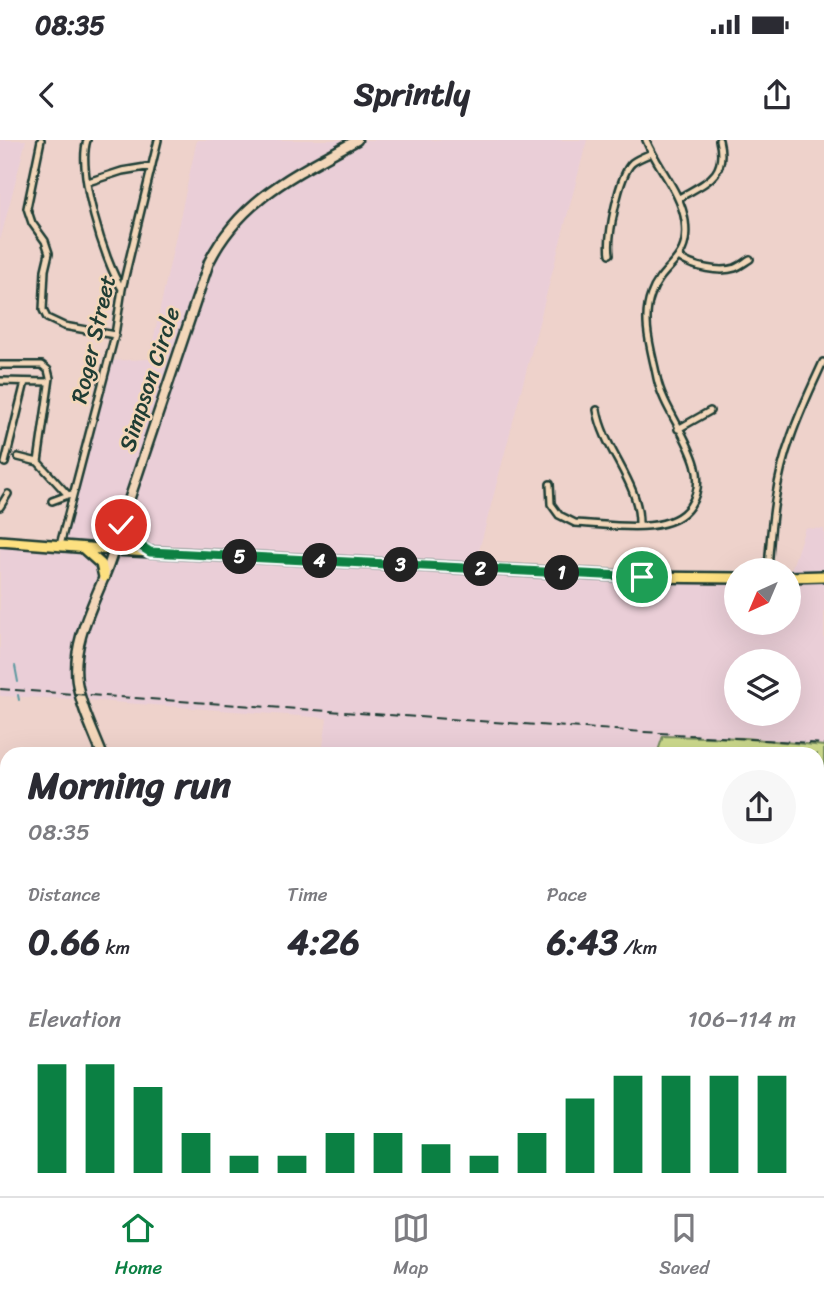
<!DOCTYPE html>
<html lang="en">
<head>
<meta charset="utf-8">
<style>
	:root { --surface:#fff; --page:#f7f7f7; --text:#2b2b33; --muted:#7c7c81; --line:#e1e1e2; --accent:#0b8043 }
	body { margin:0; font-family:Sriracha,sans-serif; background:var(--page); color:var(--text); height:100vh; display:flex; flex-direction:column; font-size:26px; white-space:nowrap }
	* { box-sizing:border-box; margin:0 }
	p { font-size:23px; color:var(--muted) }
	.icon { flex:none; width:38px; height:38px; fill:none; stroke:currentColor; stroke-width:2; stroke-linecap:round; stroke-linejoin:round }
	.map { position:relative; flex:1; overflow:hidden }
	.panel { position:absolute; left:0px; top:607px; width:824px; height:450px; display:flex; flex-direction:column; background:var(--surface); border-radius:21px 21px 0 0; box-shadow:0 7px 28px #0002 }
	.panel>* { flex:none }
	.needle { width:46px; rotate:224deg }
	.tools { position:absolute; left:724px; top:418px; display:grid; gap:14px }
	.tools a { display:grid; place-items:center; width:77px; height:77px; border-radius:50%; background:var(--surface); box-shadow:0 7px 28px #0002; font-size:35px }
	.pin { position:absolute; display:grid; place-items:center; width:60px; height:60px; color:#fff; margin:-30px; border:4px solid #fff; border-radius:50%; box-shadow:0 2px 7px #0007 }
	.km { position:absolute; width:35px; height:35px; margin:-18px; border-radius:50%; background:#222; color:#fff; font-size:19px; line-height:35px; text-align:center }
	.round { display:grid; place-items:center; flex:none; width:74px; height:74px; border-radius:37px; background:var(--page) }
	.head { display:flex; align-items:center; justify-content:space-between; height:119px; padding:0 28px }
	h1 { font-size:38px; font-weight:700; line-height:52px }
	.figures { display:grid; grid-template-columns:repeat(3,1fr); gap:10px; height:119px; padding:7px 28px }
	.figures div { display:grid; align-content:center }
	.figures b { font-size:35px; font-weight:700 }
	.figures small { font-size:19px; font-weight:400 }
	.figures p { font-size:19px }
	.chart { height:196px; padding:14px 28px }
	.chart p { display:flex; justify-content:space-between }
	.chart svg { width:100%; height:126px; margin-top:7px; stroke:var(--accent); stroke-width:6 }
	.status { display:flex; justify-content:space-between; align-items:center; height:49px; padding:0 35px; background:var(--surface); direction:ltr }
	.status svg { height:19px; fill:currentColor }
	header { display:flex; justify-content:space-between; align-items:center; height:91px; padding:0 28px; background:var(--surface); font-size:32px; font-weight:700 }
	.menu { display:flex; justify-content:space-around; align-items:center; height:98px; border-top:2px solid var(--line); background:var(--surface); font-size:19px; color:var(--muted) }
	.menu a { display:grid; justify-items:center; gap:4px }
	.menu .selected { color:var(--accent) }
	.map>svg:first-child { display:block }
	.built { fill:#eaced7; fill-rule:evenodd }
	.green { fill:#cdda8d; stroke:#768c60; stroke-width:2 }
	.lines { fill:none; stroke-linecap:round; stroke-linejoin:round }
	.stream { stroke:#5f99a1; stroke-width:2 }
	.street-casing { stroke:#1f3d34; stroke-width:10 }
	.secondary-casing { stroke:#1f3d34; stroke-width:13 }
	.primary-casing { stroke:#1f3d34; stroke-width:14 }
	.street { stroke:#f3d7ba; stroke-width:5 }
	.secondary { stroke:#f3d7ba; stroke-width:8 }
	.primary { stroke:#fde080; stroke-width:9 }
	.rail { stroke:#1f3d34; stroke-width:2; stroke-dasharray:10 5; stroke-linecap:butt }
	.route-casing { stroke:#fff; stroke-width:14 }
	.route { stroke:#0b8043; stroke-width:9 }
	.labels { text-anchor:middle; stroke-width:5; stroke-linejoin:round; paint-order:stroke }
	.street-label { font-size:23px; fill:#1f3d34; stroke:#f3d7ba }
</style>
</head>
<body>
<div class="status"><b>08:35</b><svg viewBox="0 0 49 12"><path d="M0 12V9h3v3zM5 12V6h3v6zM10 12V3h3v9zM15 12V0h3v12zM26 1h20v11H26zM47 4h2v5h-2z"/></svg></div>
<header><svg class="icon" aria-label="back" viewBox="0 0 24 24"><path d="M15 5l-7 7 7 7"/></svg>Sprintly<svg class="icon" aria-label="share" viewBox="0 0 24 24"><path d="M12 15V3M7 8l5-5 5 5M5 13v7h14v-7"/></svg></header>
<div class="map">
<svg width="824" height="1056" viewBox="0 0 824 1056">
	<rect width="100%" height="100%" fill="#eed2cb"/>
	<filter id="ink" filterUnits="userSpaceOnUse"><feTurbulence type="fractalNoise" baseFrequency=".0143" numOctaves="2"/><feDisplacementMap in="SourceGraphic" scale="14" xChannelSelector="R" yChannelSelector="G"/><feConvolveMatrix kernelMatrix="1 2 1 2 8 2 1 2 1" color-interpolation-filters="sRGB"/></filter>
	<g filter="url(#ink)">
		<path class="built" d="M0,0H26L0,101Z
			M197,0H587L475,426L737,437V483H789V436L805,388L824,389V606L745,598L663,596L657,614H322L327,578L71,559L0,556V402L58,408L107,221L149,219ZM737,522H789V574H737Z
			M0,627L7,628V1044L0,1041Z
			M817,1020L824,1027V1056H708L710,1050H817Z
			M20,1050H248L246,1056H33Z"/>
		<path class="green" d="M663,596L745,598L824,606V1027L817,1020V614H657Z
			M248,1050H710L708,1056H246Z"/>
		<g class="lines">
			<path class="stream" d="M15,526L18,542
				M18,555L19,560"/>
			<g class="street-casing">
				<path id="street" d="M41,0L27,68L32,83L45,101L49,113L45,130L43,170L47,178L64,186L115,195
					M87,0C77,32 104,121 122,149
					M88,42L122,31L152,26
					M679,58C706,42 728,36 719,0
					M610,114C607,97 619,35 632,23C637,19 645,16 652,13
					M680,118C692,127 720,133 735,128C740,126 745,122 750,119
					M0,225H42L48,230L50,238L38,322L68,355
					M0,241L49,242
					M597,270C604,311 640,342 639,385
					M678,289L710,271
					M18,317L38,322
					M5,323L25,242
					M550,344L551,364L559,375L575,383C608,384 670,397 690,366C717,326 665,279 657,238C652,212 641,181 651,155C662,123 691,123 685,81C681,52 657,27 646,0
					M52,361L71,354
					M0,367L8,354
					M60,405L115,195L122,149L158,0
					M768,430C771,385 775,340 791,297C800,271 812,246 823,222"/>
			</g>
			<g class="secondary-casing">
				<path id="secondary" d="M102,614C93,591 81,567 77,542C70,490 108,445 117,396L209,122C241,58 298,33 357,0
					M0,749L7,751
					M744,1050L750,1056
					M120,1056L122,1050"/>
			</g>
			<g class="primary-casing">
				<path id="primary" d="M121,385L133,401L148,411
					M0,401L114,410L642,437L737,438
					M83,408L101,424L104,437
					M789,437L824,436"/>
			</g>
			<use href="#street" class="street"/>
			<use href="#secondary" class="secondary"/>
			<use href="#primary" class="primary"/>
			<path class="rail" d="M0,549L824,604"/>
		</g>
	</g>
	<g class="lines" filter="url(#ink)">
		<g class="route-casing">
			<path id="route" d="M121,385L133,401L150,412L642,437"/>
		</g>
		<use href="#route" class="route"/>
	</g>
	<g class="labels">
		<g class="street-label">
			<text transform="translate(93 199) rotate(-77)" y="8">Roger Street</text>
			<text transform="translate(149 239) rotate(-72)" y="8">Simpson Circle</text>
		</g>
	</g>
</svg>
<div class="tools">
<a><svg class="needle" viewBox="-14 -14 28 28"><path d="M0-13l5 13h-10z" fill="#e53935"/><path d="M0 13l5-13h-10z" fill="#7c7c81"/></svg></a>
<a><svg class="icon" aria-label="layers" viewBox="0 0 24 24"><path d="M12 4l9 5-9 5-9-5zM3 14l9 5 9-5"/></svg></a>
</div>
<div class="pin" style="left:642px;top:437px;background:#1e9e55"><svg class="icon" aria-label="arrive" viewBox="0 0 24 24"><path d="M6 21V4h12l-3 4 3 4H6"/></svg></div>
<div class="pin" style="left:121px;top:385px;background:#d93025"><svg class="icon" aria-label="check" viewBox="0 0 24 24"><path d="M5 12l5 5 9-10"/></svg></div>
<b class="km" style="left:562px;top:433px">1</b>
<b class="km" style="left:481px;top:429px">2</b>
<b class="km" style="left:401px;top:425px">3</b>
<b class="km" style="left:320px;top:421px">4</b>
<b class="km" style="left:240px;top:417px">5</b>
<section class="panel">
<div class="head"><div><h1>Morning run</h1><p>08:35</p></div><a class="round"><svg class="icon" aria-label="share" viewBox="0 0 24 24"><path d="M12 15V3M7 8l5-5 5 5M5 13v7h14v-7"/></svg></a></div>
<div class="figures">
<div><p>Distance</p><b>0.66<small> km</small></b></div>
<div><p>Time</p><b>4:26</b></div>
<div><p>Pace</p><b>6:43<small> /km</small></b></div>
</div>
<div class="chart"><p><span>Elevation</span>106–114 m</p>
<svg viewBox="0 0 160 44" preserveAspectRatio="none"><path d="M5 44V6M15 44V6M25 44V14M35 44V30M45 44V38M55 44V38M65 44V30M75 44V30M85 44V34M95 44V38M105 44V30M115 44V18M125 44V10M135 44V10M145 44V10M155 44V10"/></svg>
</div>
</section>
</div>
<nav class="menu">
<a class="selected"><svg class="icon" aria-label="home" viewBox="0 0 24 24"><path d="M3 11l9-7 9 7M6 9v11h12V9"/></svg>Home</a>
<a><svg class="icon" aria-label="map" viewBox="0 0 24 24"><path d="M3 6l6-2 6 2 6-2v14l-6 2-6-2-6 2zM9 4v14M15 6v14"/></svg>Map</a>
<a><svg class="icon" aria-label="saved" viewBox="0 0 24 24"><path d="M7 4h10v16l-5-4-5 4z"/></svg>Saved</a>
</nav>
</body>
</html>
